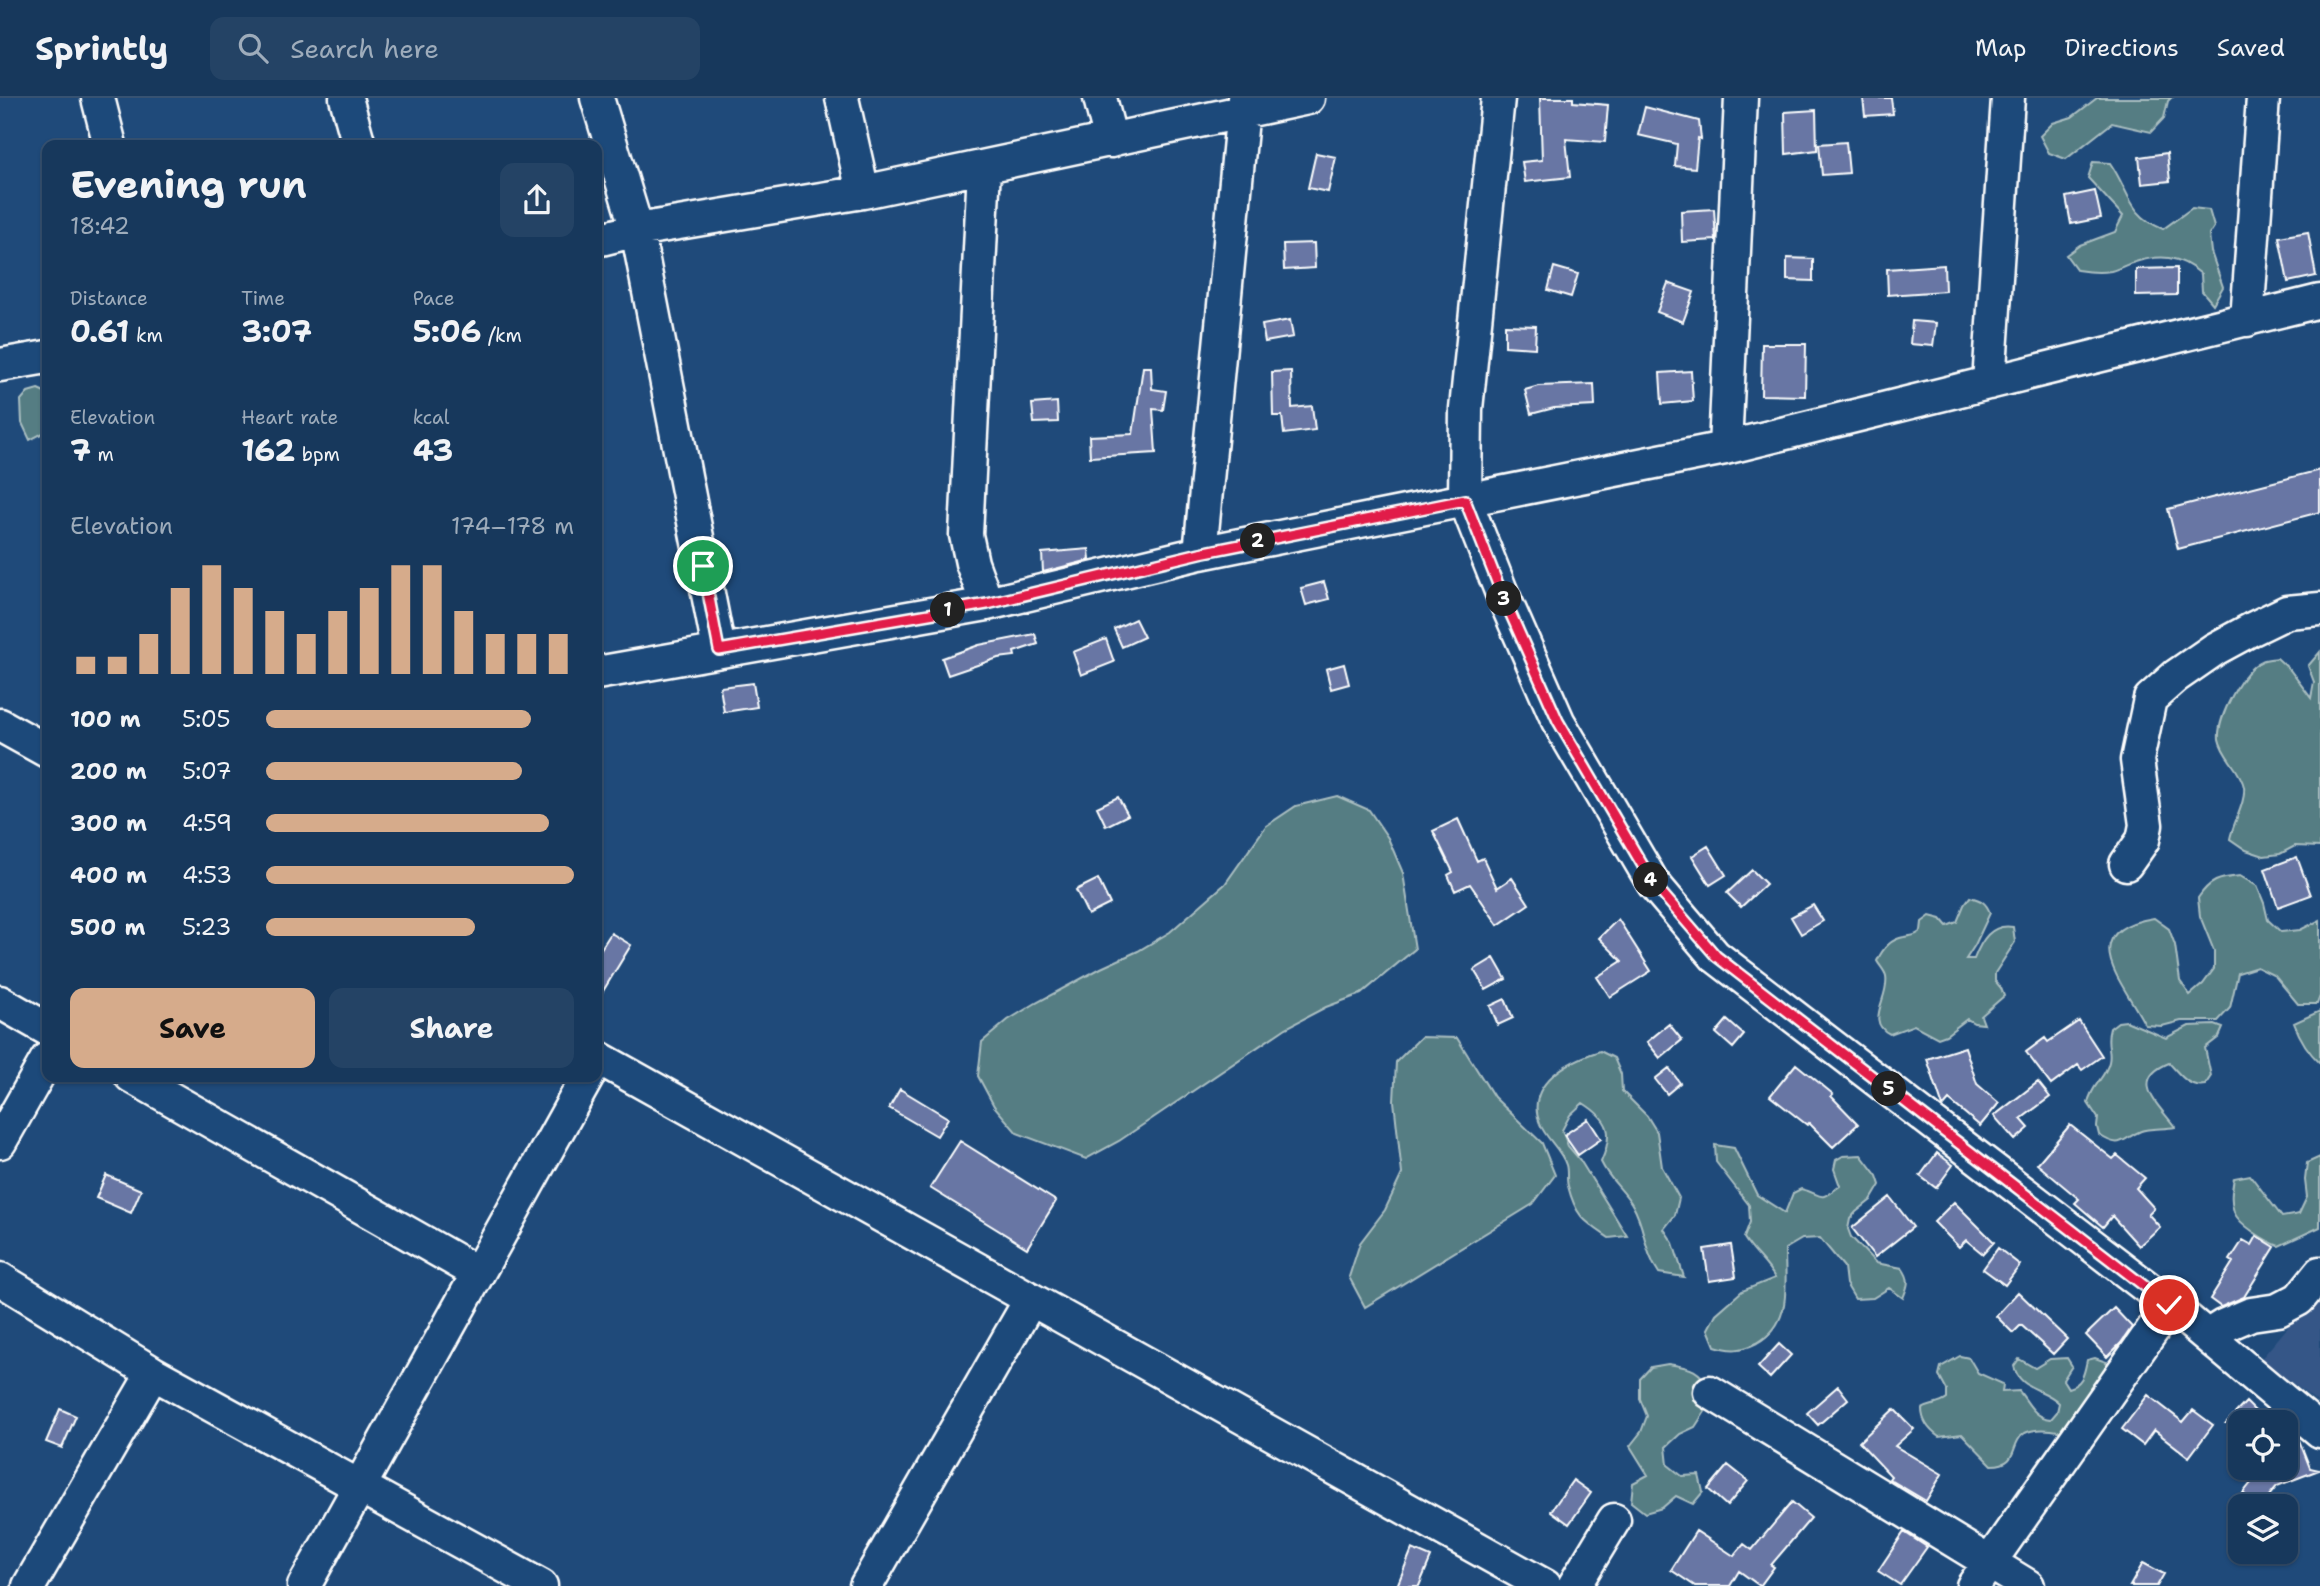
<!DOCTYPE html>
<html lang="en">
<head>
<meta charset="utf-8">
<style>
	:root { --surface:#17385c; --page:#244365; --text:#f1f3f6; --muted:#9eacbb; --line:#365272; --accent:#d6ab8b }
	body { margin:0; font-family:"Shantell Sans",sans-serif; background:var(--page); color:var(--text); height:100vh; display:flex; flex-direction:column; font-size:26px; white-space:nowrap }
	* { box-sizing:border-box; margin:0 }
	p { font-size:23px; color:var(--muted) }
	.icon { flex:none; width:38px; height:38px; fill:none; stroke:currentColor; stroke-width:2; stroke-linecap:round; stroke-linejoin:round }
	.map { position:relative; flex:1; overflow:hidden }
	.drawer { position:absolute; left:42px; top:42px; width:560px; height:942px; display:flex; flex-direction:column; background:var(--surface); border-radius:14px; box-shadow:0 2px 5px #0004,0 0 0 2px var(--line) }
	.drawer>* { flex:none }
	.buttons { position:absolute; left:2228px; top:1312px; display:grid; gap:14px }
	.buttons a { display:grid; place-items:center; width:70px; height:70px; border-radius:14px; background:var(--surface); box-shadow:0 2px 5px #0004,0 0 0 2px var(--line); font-size:35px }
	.pin { position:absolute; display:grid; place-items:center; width:60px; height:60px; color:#fff; margin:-30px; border:4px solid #fff; border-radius:50%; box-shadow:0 2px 7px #0007 }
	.km { position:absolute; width:35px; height:35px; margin:-18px; border-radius:50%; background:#222; color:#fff; font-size:19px; line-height:35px; text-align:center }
	.round { display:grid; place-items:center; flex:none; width:74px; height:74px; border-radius:14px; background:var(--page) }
	.overview { display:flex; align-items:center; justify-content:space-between; height:119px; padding:0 28px }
	h1 { font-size:38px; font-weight:700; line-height:52px }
	.metrics { display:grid; grid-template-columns:repeat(3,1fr); gap:10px; height:119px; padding:7px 28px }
	.metrics div { display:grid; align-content:center }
	.metrics b { font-size:30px; font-weight:700 }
	.metrics small { font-size:19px; font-weight:400 }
	.metrics p { font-size:19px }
	.chart { height:196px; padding:14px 28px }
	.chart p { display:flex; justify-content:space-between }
	.chart svg { width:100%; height:126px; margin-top:7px; stroke:var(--accent); stroke-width:6 }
	.button { display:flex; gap:14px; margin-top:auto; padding:14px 28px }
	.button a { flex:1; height:80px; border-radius:14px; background:var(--accent); color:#111; font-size:28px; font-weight:700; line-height:80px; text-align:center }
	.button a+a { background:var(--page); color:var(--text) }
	ul { padding:0 28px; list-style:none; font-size:23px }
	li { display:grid; grid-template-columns:112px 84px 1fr; align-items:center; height:52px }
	li i { height:18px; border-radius:9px; background:var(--accent) }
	header { display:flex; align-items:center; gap:42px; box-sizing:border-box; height:98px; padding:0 35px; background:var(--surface); border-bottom:2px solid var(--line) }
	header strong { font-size:33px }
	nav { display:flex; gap:38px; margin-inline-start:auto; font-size:24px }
	.search { width:490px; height:63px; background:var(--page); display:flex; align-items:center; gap:18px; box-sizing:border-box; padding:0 24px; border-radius:14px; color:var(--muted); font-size:26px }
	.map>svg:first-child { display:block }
	.built { fill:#355787 }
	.green { fill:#547d83; stroke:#aabec1; stroke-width:2 }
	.building { fill:#6776a4; stroke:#fff; stroke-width:2 }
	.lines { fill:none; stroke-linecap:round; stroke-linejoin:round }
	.minor-casing { stroke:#fff; stroke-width:37 }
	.minor { stroke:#1f4a7a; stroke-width:32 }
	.route-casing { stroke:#fff; stroke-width:14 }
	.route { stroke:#e11d48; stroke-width:9 }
</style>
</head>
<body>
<header>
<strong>Sprintly</strong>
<div class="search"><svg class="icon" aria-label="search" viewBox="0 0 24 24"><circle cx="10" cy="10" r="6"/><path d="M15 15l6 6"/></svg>Search here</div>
<nav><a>Map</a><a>Directions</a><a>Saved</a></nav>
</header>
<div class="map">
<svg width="2320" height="1488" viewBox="0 0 2320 1488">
	<rect width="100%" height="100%" fill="#1f4a7a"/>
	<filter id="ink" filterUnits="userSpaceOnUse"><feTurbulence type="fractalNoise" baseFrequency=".0143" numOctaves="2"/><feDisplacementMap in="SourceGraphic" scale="14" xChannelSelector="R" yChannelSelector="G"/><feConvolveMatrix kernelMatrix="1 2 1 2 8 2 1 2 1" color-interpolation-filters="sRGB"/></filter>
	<g filter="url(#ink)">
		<path class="built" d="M2320,1191V1306L2261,1261Z"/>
		<path class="green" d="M2097,0H2171L2168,3L2164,20L2151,34L2112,25L2066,61L2049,55L2040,38L2053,25L2072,19Z
			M2093,64L2110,65C2130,94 2128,117 2163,131L2192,110L2209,112L2214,129L2209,137L2211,154L2223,189L2213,206L2202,193L2201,176C2179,157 2160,156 2132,165C2125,167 2119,171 2111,173C2100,175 2089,174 2077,172L2066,157L2080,147L2115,134L2123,118L2088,80Z
			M38,291L47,295V333L30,342L22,325L21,302L28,294Z
			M2320,554V749L2295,748L2280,756L2264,758L2246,752L2230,741C2233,725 2246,704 2244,689C2241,672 2222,658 2219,641C2217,620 2242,572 2262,563C2266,561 2273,561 2277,560L2290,572L2311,600L2314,584L2308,568Z
			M1337,698L1369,712L1388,740L1403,775L1415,851L1361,896L1326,909L1286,930L1119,1043L1086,1061L1017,1035L994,1008L978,978L982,944L1008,922L1036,905L1101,870L1138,853L1170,834L1225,786L1266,728L1296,708Z
			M2240,778L2257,788L2264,805L2268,822L2281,834L2300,832L2320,822V898L2317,906H2298L2275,878L2257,869L2238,875L2230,910L2218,923H2181L2162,928L2145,927C2125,886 2071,833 2154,820L2169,831L2175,847L2180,883L2190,897L2203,886L2214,871V853L2200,818L2198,800C2210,782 2219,780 2240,778Z
			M1970,799C1981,802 1986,804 1990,815L1975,847L1966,861H1974C1981,843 1991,825 2013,829L2015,844L1995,875V883L2001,890L2004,898L1981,918L1984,926L1974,925L1967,921L1946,937L1938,940L1914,927L1890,936C1864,924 1890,899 1886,878C1885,873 1879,867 1877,863C1882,852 1891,841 1904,839C1912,837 1914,839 1921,833L1922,824L1930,818L1941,821L1947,828L1957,824L1964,807Z
			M2320,913V965C2307,953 2300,941 2294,925Z
			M2126,923L2166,940L2189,928L2215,927L2223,930L2219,939L2205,950L2211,978L2205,987C2188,990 2180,976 2169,965C2128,982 2158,1006 2175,1029C2166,1031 2148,1030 2141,1033C2121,1041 2122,1052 2099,1037L2097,1029L2098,1020L2088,1005C2091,988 2106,979 2109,964C2112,952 2105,947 2110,930L2118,924Z
			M1421,939L1457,940L1494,999L1542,1045L1555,1077L1533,1106L1365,1209L1349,1179L1360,1145L1385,1112L1402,1076L1394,1003L1396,964Z
			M1600,953L1614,960L1621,976L1622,993L1647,1018L1657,1034L1662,1069L1679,1100L1675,1117L1664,1131L1673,1145L1684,1179L1659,1175C1643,1152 1646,1131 1633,1108C1624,1092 1610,1083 1601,1064C1614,1035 1610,1022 1583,1005L1570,1017L1562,1032L1568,1048L1580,1062L1627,1138L1609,1140C1584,1123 1576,1119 1568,1088C1566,1081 1568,1073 1566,1067C1561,1051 1546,1041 1540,1026C1524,986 1568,963 1600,953Z
			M1715,1047L1734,1050L1757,1097L1785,1115L1793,1095L1801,1091C1824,1096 1816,1106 1840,1088L1834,1071L1836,1062L1843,1058L1861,1057L1877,1078L1880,1087L1871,1102L1856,1114L1850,1121L1848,1131L1851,1139L1876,1165L1902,1170C1911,1182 1908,1188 1903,1200L1889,1190L1873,1200L1855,1201L1846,1186L1844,1169L1820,1140L1802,1141L1785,1151C1785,1187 1793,1225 1757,1245C1741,1253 1731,1253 1715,1248L1708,1231L1716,1216L1742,1193L1775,1180C1766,1164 1753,1155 1744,1140L1750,1124L1749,1107L1716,1064Z
			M2320,1059V1129L2279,1148C2266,1143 2239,1127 2234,1114C2230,1103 2232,1091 2234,1080L2250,1077L2282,1119L2299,1116L2307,1099L2305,1082L2307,1065Z
			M1960,1258L1969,1260L1978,1275L2003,1286L2002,1294L2019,1293C2029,1305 2034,1320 2051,1321L2057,1314L2059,1305C2045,1290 2019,1292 2014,1268L2019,1261L2035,1270L2050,1261L2067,1260L2072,1268L2063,1282L2068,1290C2083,1286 2084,1276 2087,1262L2095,1260L2112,1266L2064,1334C2052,1332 2037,1329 2025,1335C2009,1345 2020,1367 1992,1367L1962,1336L1939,1339C1929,1332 1922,1324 1922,1311C1931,1306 1939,1307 1947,1301V1292L1939,1277L1941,1269Z
			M1668,1266C1693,1270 1698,1271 1712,1292L1706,1312L1695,1329L1680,1336L1666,1349L1668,1367L1682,1378L1699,1377L1703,1394L1693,1406L1676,1398L1662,1410L1645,1415L1631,1404L1633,1385L1648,1377L1630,1348L1641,1334L1647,1318L1640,1301V1281L1651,1269Z"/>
		<path class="building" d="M1540,0H1573V4L1608,7L1605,44L1566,41L1570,79L1525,84L1522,64L1542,62Z
			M1863,0H1891L1893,16L1865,18Z
			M1645,9L1699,23L1701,41L1698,40L1695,70L1675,68L1677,46L1638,37Z
			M1816,12L1817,52L1786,56L1785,14Z
			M1846,44L1849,75L1822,77L1819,46Z
			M1316,55L1336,59L1328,94L1308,90Z
			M2167,55L2170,83L2142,86L2139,59Z
			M2095,93L2101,120L2071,126L2066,99Z
			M1714,111L1716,142L1682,144L1681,113Z
			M2308,134L2316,178L2288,184L2279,139Z
			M1314,145L1315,170L1284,172L1283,146Z
			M1787,160L1813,161V183L1787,182Z
			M1944,167L1945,193L1888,197L1887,171Z
			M1554,169L1578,176L1571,199L1548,192Z
			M2177,170V197L2136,198V171Z
			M1668,185L1694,194L1683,224L1657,214Z
			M1290,222L1293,239L1265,244L1262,227Z
			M1912,223L1936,225L1933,248L1910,246Z
			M1505,227L1536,228L1535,250L1505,248Z
			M1762,246H1806L1805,298L1761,297Z
			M1143,269H1151L1152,291L1166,293L1163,312L1153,311L1156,355L1090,359L1089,338L1133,336Z
			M1291,273L1292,310L1312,308L1315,332L1284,336L1282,318H1273L1272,274Z
			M1691,273L1693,303L1662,306L1660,275Z
			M1594,286L1595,308L1554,310L1531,316L1525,292L1539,288Z
			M1057,304L1058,324L1034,325L1032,306Z
			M2320,372V414L2178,451L2168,411Z
			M1089,451L1090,462L1043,474L1042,455Z
			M1324,484L1329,501L1306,507L1301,490Z
			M1135,521L1144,539L1122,549L1114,531Z
			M1035,536L1038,546L1014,554L1015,558L998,560L948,577L942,560L979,547Z
			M1106,541L1114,564L1081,577L1073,554Z
			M1344,566L1349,586L1331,591L1326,571Z
			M753,585L757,609L724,614L720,589Z
			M1118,699L1128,717L1106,728L1097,709Z
			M1458,721L1477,763L1483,760L1497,790L1512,780L1529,806L1498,827L1470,786L1455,793L1448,777L1453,774L1433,733Z
			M1708,748L1726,777L1710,787L1692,758Z
			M2297,759L2311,797L2278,809L2265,771Z
			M1752,772L1766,786L1741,809L1727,795Z
			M1098,781L1110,806L1088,817L1076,792Z
			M1813,807L1823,823L1801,836L1791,819Z
			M1618,821L1651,873L1610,899L1597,879L1622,863L1599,840Z
			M611,835L631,847L597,903V857Z
			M1494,860L1506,881L1486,892L1474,872Z
			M1505,901L1513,920L1498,927L1490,908Z
			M1727,922L1744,937L1733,950L1716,935Z
			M2079,923L2102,958L2082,972L2078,967L2051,987L2026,954L2045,940L2048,944Z
			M1669,926L1682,942L1660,960L1647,944Z
			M1965,949L1977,986L1999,1005L1980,1028L1949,1002L1943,1009L1927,961Z
			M1796,966L1833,996L1831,998L1858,1026L1833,1049L1809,1025L1807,1027L1770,998Z
			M1669,970L1680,985L1667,996L1655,981Z
			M2038,984L2050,999L2021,1021L2029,1030L2015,1042L1994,1018Z
			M900,991L948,1020L937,1038L889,1010Z
			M1588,1021L1601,1041L1578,1057L1564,1037Z
			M2070,1027L2113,1061L2117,1057L2145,1080L2136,1090L2154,1110L2148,1116L2160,1129L2139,1148L2112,1118L2103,1129L2075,1105L2079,1101L2037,1066Z
			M960,1043L1056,1103L1027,1150L930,1090Z
			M1937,1055L1953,1067L1936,1090L1920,1078Z
			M106,1077L141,1092L131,1115L96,1100Z
			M1890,1099L1913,1129L1875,1159L1852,1130Z
			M1954,1104L1994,1144L1983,1156L1966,1142L1959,1149L1934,1124Z
			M2257,1138L2275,1149L2244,1199L2221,1209L2210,1201L2233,1164L2230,1162L2243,1142L2252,1147Z
			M1731,1147L1736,1179L1709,1183L1704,1151Z
			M1998,1150L2020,1167L2005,1187L1983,1171Z
			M2018,1194L2067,1241L2053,1256L2021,1227L2013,1235L1996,1218Z
			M2114,1210L2132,1229L2121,1245L2107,1259L2086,1237Z
			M1779,1246L1791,1257L1770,1280L1758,1269Z
			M1838,1288L1848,1301L1818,1327L1807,1315Z
			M2148,1297L2183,1324L2193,1312L2213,1327L2189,1359L2154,1332L2143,1347L2122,1331Z
			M2246,1304L2267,1325H2226Z
			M60,1311L76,1318L62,1350L46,1344Z
			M1894,1311L1914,1331L1895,1348L1942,1376L1926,1403L1889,1381L1891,1378L1859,1344Z
			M2299,1342L2310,1370L2319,1372L2277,1388L2260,1409L2243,1395L2263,1370H2286V1347Z
			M1728,1367L1748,1383L1727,1408L1708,1391Z
			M1573,1382L1591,1395L1569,1426L1551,1413Z
			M1792,1404L1811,1420L1771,1467L1774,1469L1760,1488L1739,1473L1730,1488H1695L1671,1472L1696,1433L1734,1458L1744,1446L1752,1452Z
			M1904,1434L1927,1449L1900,1487L1878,1473Z
			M1412,1451L1431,1459L1419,1488H1397Z
			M2143,1465L2164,1476L2157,1488H2130Z"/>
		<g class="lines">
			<g class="minor-casing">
				<path id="minor" d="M98,0L110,47
					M346,0L359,47
					M597,0L637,132L719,552
					M842,0L863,94
					M1100,0L1111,43
					M1498,0L1466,311L1465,402L1501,493L1558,623L1653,785L1715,858L2170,1207L2320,1333
					M984,70L966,437L972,465L987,506
					M597,142L637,132L863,94L1308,0
					M2247,222L2263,0
					M0,267L47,259
					M1989,285L2008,0
					M1725,350L1741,0
					M1200,455L1244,0
					M597,575L987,506L1200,455L1725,350L2320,203
					M0,627L47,653
					M2126,766L2143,742L2146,727L2137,662L2150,601L2176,578L2215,551L2252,531L2287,514L2320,511
					M0,904L47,931
					M597,959L1545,1488
					M131,978L478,1175
					M0,1044L47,961
					M0,1181L153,1275L541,1488
					M2207,1238L2223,1228L2251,1216L2278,1212L2299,1201L2320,1175
					M1710,1294L2028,1488
					M29,1488L153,1275
					M304,1488L588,978
					M866,1488L1031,1201
					M1574,1488L1614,1422
					M1973,1488L2170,1207"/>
			</g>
			<use href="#minor" class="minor"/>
		</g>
	</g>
	<g class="lines" filter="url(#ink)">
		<g class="route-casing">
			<path id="route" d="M703,468L719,552L987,506L1200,455L1465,402L1501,494L1558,623L1653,785L1716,858L2169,1207"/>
		</g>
		<use href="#route" class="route"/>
	</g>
</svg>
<div class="buttons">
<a><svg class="icon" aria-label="locate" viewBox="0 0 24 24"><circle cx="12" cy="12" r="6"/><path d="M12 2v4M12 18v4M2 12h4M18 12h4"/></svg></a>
<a><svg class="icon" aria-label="layers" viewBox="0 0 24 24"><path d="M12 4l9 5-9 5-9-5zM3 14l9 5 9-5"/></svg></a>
</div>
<div class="pin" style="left:703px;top:468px;background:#1e9e55"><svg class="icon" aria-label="arrive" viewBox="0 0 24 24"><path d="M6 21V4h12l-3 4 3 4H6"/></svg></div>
<div class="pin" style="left:2169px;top:1207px;background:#d93025"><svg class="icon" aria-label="check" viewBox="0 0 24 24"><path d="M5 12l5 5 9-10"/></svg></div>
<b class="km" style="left:948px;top:512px">1</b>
<b class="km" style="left:1258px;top:443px">2</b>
<b class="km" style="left:1504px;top:501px">3</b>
<b class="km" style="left:1651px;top:782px">4</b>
<b class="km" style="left:1889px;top:991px">5</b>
<section class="drawer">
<div class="overview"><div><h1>Evening run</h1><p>18:42</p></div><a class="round"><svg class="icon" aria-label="share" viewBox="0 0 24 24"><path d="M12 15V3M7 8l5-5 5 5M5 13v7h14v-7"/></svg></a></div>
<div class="metrics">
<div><p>Distance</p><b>0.61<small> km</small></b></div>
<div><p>Time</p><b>3:07</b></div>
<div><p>Pace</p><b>5:06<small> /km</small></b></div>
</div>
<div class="metrics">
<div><p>Elevation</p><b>7<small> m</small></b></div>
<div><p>Heart rate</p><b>162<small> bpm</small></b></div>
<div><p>kcal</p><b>43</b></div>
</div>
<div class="chart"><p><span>Elevation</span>174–178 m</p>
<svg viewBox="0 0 160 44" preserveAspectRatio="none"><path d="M5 44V38M15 44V38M25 44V30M35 44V14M45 44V6M55 44V14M65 44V22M75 44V30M85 44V22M95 44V14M105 44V6M115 44V6M125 44V22M135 44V30M145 44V30M155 44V30"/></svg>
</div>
<ul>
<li><b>100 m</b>5:05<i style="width:86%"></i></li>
<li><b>200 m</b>5:07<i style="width:83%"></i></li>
<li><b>300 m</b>4:59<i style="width:92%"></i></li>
<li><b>400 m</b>4:53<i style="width:100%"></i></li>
<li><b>500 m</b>5:23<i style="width:68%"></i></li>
</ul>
<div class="button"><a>Save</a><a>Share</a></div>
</section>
</div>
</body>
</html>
